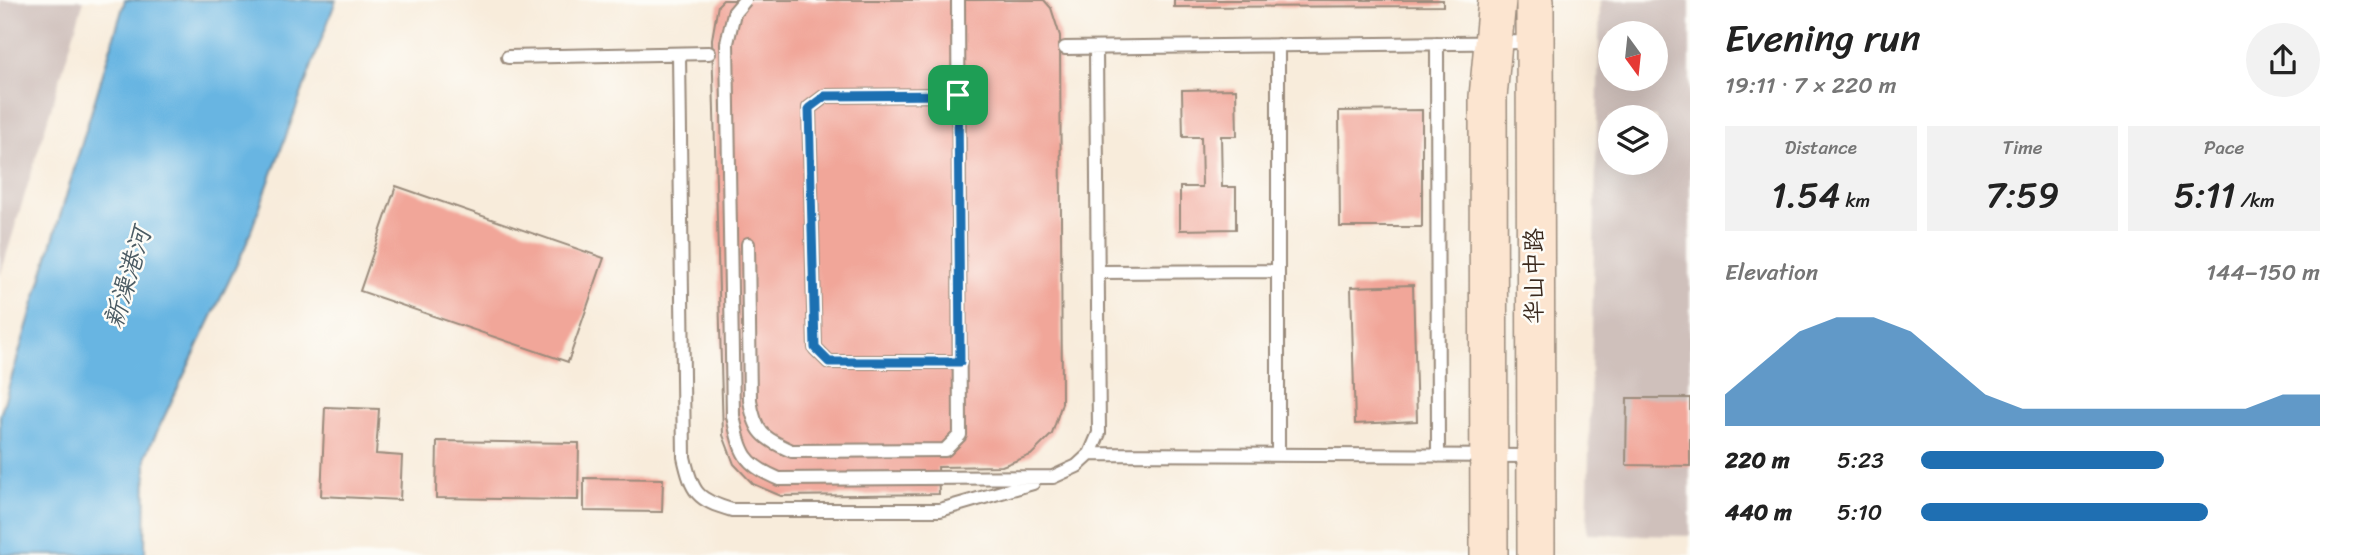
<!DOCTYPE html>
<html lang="en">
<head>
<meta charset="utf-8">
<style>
	:root { --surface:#fff; --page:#f2f2f2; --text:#222; --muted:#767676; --accent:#1f6fb2 }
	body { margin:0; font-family:Sriracha,"LXGW WenKai TC",sans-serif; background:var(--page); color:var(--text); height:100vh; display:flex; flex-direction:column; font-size:26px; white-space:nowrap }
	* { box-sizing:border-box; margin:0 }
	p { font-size:23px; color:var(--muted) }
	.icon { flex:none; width:38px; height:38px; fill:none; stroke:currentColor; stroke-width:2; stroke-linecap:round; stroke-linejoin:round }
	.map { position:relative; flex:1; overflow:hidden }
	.panel { display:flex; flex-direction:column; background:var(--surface); width:665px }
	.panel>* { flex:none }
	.needle { width:46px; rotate:165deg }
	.controls { position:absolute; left:1598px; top:21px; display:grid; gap:14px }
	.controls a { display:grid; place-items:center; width:70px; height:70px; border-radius:50%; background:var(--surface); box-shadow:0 7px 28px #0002; font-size:35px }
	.pin { position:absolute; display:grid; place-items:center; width:60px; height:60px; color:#fff; margin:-30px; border-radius:14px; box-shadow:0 4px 10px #0006 }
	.round { display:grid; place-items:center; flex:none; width:74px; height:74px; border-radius:37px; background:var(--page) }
	.summary { display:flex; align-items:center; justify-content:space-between; height:119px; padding:0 35px }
	h1 { font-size:38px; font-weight:600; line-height:52px }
	.stats { display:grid; grid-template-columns:repeat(3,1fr); gap:10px; height:119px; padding:7px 35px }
	.stats div { display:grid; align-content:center; border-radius:0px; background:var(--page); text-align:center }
	.stats b { font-size:35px; font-weight:600 }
	.stats small { font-size:19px; font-weight:400 }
	.stats p { font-size:19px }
	.chart { height:196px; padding:14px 35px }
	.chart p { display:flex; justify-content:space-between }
	.chart svg { width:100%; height:126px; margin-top:7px; fill:var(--accent); opacity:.7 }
	ul { padding:0 35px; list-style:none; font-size:23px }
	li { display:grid; grid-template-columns:112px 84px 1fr; align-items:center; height:52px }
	li i { height:18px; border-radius:9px; background:var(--accent) }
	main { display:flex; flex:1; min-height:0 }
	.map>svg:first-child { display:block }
	.industrial { fill:#cfc0bb; fill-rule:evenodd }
	.water { fill:#68b5e2; stroke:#527080; stroke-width:2 }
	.building { fill:#f1a699 }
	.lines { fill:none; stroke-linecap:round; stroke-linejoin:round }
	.service-casing { stroke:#9a8b7c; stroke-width:16 }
	.secondary-casing { stroke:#9a8b7c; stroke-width:40 }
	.service { stroke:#fff; stroke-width:12 }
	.secondary { stroke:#fce5d0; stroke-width:37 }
	.service-bridge-casing { stroke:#9a8b7c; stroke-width:16; stroke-linecap:butt }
	.service-bridge { stroke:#fff; stroke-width:12 }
	.route-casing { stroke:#fff; stroke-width:14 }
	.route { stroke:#1f6fb2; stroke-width:9 }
	.labels { text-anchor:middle; stroke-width:5; stroke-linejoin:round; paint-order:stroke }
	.street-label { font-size:24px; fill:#3b2a1e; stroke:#fdfcf7 }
	.water-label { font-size:26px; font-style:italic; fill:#4b5b63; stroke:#fdfcf7 }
</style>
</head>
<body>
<main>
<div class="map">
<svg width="1690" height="555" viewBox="0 0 1690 555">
	<rect width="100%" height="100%" fill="#fdfcf7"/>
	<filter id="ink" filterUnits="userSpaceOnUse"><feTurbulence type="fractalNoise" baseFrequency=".0143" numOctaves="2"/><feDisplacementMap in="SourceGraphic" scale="14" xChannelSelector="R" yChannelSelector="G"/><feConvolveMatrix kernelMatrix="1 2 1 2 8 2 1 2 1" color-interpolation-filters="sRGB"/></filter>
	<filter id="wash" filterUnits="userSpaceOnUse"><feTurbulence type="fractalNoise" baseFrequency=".00686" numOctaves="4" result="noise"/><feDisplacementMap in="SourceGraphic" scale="28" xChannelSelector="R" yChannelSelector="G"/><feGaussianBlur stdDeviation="1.57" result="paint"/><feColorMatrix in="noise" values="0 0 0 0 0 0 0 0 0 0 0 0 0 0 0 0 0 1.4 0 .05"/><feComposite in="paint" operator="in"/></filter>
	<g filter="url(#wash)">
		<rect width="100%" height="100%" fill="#f8ecdb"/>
		<path class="industrial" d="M0,0H84L0,276Z
			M1600,0H1690V536L1587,534ZM1610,33H1656V79H1610ZM1610,117H1656V163H1610Z"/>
		<path class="water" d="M125,0H336L245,247L146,455L145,555H0V416Z"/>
		<g id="blocks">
			<path class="building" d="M723,0H1044L1051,8L1060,36L1062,403L1052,434L1031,455L1002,466L938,467L939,494L781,496L753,484L734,464L723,435L712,39L718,5Z
				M1174,0H1443V6L1174,7Z
				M1236,89L1237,136H1221L1222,187H1236V229L1180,230V187H1202L1201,137H1183L1182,90Z
				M1422,110V227H1340L1339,111Z
				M396,186L604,258L568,362L360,291Z
				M1413,285L1417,421L1355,424L1351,287Z
				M1627,398H1690V466L1626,465Z
				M325,407L379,409L376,454L402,456L400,500L321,496Z
				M437,441L579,443L578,500L436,498Z
				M584,478L663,479L662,512L584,511Z"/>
		</g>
	</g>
	<g filter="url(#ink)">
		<use href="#blocks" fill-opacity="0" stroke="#9a8b7c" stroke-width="2"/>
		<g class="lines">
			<g class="service-casing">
				<path id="service" d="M1437,43L1438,456
					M1065,48L1531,42
					M679,54L684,457C692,493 697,500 732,510H940L1033,483
					M508,57L709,53
					M958,95L825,96L809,108L815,348L829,362H960
					M729,169L733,416C741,453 743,464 779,479L1053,477L1077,466L1090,454L1534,456
					M748,244L750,400C755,433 763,438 792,451
					M1098,272L1278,271
					M1090,454L1099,433L1096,48
					M1278,455V45"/>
			</g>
			<g class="secondary-casing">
				<path id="secondary" d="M1535,0L1536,555
					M1489,555L1488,97L1497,0"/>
			</g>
			<use href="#service" class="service"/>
			<use href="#secondary" class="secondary"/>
			<g class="service-bridge-casing">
				<path id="service-bridge" d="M729,169L727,43L734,13L745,0
					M792,451L945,450L960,435L958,0"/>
			</g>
			<use href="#service-bridge" class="service-bridge"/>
		</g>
	</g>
	<g class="lines" filter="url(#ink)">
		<g class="route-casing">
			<path id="route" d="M958,95L960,362H829L815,348L809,108L825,96Z"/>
		</g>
		<use href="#route" class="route"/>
	</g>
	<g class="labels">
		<g class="street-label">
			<text transform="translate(1534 276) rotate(-90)" y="8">华山中路</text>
		</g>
		<g class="water-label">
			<text transform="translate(127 278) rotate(-73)" y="9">新澡港河</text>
		</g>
	</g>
</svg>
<div class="controls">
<a><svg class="needle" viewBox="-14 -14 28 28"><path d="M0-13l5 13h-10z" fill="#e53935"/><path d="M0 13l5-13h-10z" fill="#767676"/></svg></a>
<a><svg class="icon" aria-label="layers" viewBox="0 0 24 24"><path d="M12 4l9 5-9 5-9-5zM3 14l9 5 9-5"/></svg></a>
</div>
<div class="pin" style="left:958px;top:95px;background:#1e9e55"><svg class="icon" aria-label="arrive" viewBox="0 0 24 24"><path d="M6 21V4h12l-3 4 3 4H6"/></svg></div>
</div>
<section class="panel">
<div class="summary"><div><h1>Evening run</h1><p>19:11 · 7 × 220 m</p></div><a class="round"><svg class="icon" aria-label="share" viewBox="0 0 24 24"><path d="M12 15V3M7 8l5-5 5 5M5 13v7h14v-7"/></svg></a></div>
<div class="stats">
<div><p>Distance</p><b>1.54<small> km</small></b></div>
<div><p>Time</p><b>7:59</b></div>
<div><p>Pace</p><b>5:11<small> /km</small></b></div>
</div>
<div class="chart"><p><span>Elevation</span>144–150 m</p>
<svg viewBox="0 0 160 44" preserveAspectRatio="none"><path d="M0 44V33L10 22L20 11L30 6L40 6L50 11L60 22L70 33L80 38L90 38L100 38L110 38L120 38L130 38L140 38L150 33L160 33V44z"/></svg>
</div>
<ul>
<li><b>220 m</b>5:23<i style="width:61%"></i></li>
<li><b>440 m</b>5:10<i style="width:72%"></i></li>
</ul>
</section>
</main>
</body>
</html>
